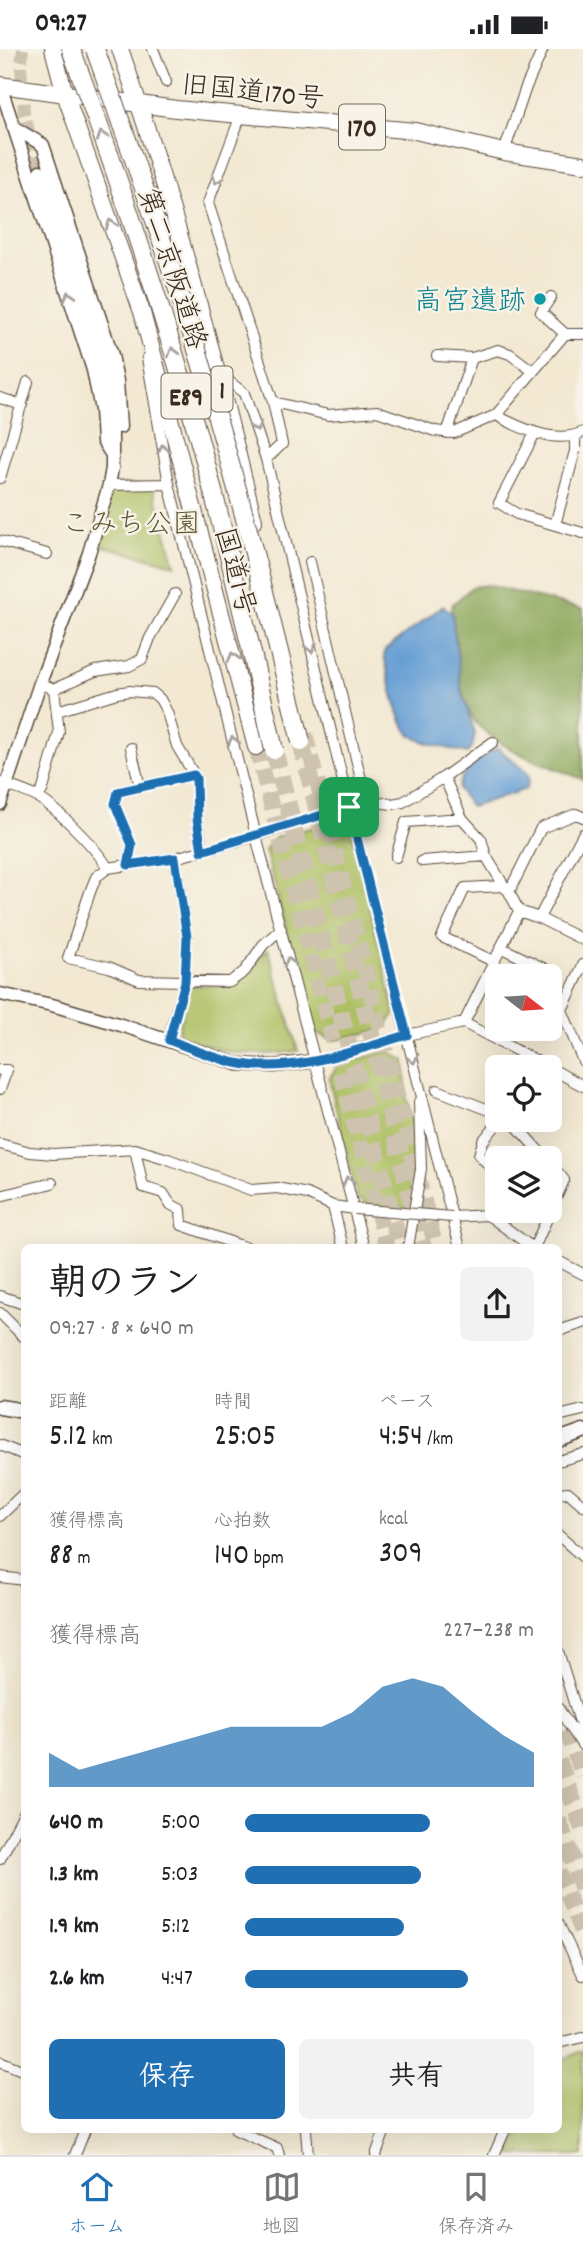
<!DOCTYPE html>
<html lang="ja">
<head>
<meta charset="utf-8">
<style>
	:root { --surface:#fff; --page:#f2f2f2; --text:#202124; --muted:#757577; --line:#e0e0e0; --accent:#1f6fb2 }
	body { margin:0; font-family:Dekko,"Klee One",sans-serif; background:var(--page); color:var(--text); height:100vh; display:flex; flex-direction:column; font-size:26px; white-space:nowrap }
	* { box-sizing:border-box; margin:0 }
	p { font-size:23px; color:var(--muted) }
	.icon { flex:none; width:38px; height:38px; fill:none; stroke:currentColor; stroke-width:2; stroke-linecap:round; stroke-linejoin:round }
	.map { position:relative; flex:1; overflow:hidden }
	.sheet { position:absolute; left:21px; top:1195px; width:541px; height:889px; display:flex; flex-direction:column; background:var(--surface); border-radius:10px; box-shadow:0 7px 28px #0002 }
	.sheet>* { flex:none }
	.needle { width:46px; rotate:107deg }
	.tools { position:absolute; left:485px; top:915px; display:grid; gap:14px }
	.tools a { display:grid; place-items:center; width:77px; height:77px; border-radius:10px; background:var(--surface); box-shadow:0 7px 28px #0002; font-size:35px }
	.pin { position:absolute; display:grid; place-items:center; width:60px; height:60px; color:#fff; margin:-30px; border-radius:14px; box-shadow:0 4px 10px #0006 }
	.round { display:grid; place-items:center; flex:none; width:74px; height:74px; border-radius:10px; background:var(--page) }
	.overview { display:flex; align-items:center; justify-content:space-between; height:119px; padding:0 28px }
	h1 { font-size:38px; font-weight:600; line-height:52px }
	.stats { display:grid; grid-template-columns:repeat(3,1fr); gap:10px; height:119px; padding:7px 28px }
	.stats div { display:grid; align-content:center }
	.stats b { font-size:30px; font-weight:600 }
	.stats small { font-size:19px; font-weight:400 }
	.stats p { font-size:19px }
	.chart { height:196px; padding:14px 28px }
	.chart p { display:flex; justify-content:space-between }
	.chart svg { width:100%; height:126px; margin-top:7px; fill:var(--accent); opacity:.7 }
	.button { display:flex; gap:14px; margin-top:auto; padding:14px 28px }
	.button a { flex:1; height:80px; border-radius:10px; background:var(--accent); color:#fff; font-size:28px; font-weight:600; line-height:80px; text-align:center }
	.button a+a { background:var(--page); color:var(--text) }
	ul { padding:0 28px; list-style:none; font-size:23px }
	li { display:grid; grid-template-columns:112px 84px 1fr; align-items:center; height:52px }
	li i { height:18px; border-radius:9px; background:var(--accent) }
	.status { display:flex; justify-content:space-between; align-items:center; height:49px; padding:0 35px; background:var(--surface); direction:ltr }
	.status svg { height:19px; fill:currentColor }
	.dock { display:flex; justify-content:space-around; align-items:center; height:98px; border-top:2px solid var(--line); background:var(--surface); font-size:19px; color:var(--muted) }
	.dock a { display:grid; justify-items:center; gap:4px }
	.dock .selected { color:var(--accent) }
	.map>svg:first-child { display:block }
	.green { fill:#adc063; stroke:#747540; stroke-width:2 }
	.forest { fill:#8aa659; stroke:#62683c; stroke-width:2 }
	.water { fill:#659ed4; stroke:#506479; stroke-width:2 }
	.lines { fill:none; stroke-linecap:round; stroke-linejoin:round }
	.tertiary-tunnel { stroke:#cec3af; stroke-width:12; stroke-dasharray:12 6; stroke-linecap:butt }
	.trunk-tunnel { stroke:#cec3af; stroke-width:16; stroke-dasharray:16 8; stroke-linecap:butt }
	.motorway-tunnel { stroke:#cec3af; stroke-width:18; stroke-dasharray:18 9; stroke-linecap:butt }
	.minor-casing { stroke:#574739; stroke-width:12 }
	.tertiary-casing { stroke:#574739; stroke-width:15 }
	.primary-casing { stroke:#574739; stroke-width:17 }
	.trunk-casing { stroke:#574739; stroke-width:18 }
	.minor { stroke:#fff; stroke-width:10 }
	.tertiary { stroke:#fff; stroke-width:12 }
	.primary { stroke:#fff; stroke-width:14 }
	.trunk { stroke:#fff; stroke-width:16 }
	.minor-bridge-casing { stroke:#574739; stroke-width:12; stroke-linecap:butt }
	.motorway-bridge-casing { stroke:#574739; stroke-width:20; stroke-linecap:butt }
	.minor-bridge { stroke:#fff; stroke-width:10 }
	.motorway-bridge { stroke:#fff; stroke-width:18 }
	.oneway { stroke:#a79f9a }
	.route-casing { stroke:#fff; stroke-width:14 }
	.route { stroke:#1f6fb2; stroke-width:9 }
	.culture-dot { fill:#0f9aa8; stroke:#f7f3e8; stroke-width:2.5 }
	.labels { text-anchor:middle; stroke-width:5; stroke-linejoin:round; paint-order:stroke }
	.shield { fill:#f7f3e8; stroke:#73665b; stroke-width:2 }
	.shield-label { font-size:26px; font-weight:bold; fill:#3b2a1e }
	.street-label { font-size:28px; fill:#3b2a1e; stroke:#f7f3e8 }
	.culture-label { font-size:28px; fill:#0d838f; stroke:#f7f3e8; text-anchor:end }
	.park-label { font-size:28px; fill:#5d5733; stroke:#f7f3e8 }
</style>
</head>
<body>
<div class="status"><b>09:27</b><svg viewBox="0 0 49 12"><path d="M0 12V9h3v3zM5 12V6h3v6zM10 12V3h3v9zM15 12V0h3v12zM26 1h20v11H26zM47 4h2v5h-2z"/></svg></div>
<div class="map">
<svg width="583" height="2106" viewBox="0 0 583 2106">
	<rect width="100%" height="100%" fill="#f7f3e8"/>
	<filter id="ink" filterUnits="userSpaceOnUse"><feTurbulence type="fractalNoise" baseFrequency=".0143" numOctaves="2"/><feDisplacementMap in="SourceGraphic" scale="14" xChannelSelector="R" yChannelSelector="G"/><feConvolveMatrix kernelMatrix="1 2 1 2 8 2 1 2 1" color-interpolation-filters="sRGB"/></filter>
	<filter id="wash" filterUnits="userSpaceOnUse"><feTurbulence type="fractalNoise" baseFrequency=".00686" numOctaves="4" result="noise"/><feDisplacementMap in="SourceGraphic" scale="28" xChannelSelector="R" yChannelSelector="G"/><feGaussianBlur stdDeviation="1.57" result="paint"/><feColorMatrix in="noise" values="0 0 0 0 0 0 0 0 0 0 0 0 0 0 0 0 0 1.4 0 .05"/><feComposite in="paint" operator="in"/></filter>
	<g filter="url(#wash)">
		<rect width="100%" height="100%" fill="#f3e9d3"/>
		<path class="green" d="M152,435L175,516L92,494L109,436Z
			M340,770L350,775L395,964L384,980L335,991L315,984L265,801L276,789Z
			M268,900L298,1002L270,1005L233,1004L177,987L189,936L232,937Z
			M389,1002L405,1012L406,1046L413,1081L414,1106L412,1138L407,1159L367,1155L357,1148L329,1030L339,1015Z
			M583,2001V2106H510L521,2081H558V2013Z"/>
		<path class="forest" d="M486,536L583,560V730C551,718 506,703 481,679C471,670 465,654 462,641C456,614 457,586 451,560L452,556L472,538Z"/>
		<path class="water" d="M443,557L452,564L462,643L475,684L473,696L467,704C452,700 427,696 414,688C397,678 389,627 384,607L385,601Z
			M498,699L527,724L529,730L526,740L471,758L458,740C460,723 483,705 498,699Z"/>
	</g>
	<g filter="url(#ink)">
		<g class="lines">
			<path class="tertiary-tunnel" d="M23,0L21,16L24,63L40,122"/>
			<path class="trunk-tunnel" d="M305,685L436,1199
				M256,698L387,1199
				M558,1659L583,1727
				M558,1822L583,1885"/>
			<path class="motorway-tunnel" d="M301,693L423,1199
				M274,701L400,1199
				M558,1712L583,1779
				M558,1771L583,1840"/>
			<g class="minor-casing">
				<path id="minor" d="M153,0L166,33
					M241,66L208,154L273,353L282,395L266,410
					M504,103L526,38L543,0
					M551,248L541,263L565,285H583
					M437,307L472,309L498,301L510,305L533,322
					M147,309L169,435L256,787L364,1199
					M219,325L244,344L266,410L349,758L460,1199
					M0,349L22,356
					M273,353L328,366L377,362L435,382L454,384L496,366L565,285
					M496,366C519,379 557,396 583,383
					M447,384L472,309
					M535,384L499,454L517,465L583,484
					M0,429L28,333
					M109,436L169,435
					M555,476L575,402V388
					M0,492L47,505
					M310,513L366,752
					M54,640L95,622L129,617L142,610L150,589L175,545
					M57,662L117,644L129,642L153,644L160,650L167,663L177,697L196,729L197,770L203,802
					M131,699L140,738
					M444,728L462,769L481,790L486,807L506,840
					M0,734C12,738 26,742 37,748C57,759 96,799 108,819
					M38,748L43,740L59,683L54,640L40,634
					M396,808L406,773L462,769
					M422,812L486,807
					M128,816L132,796L115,755L118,743L194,726
					M519,862L539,869L583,891
					M539,869L583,785
					M281,880L263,896L245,922L230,933L139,931L109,918L68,909L90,843L96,828L108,819L175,809L256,787L366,752L392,755L403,753L444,728L493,693
					M502,899L545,920L548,928
					M495,913L442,888L465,839L503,837
					M550,932L583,1012
					M562,961L583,916
					M464,974L519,862L509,843L541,779L576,765L583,768
					M168,991L185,933L187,888L175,809
					M316,1012L407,986L464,974L548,1018
					M550,1019L583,1037
					M0,1021H7L0,1040
					M437,1041L497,1064
					M511,1071L546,1110
					M0,1095L30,1103L53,1105L135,1100L168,1110L251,1141L277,1139L307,1145L333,1157L355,1160
					M135,1100L143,1138L163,1144L170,1155L181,1161L182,1176L247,1199
					M497,1124L479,1106L483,1092L500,1071
					M0,1147L52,1134
					M333,1157L343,1199
					M452,1168L488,1166L533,1199
					M408,1199L421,1120L419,1053
					M534,1199L564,1131L550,1114
					M558,1212L583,1225
					M0,1247L24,1255
					M0,1264L24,1288
					M558,1282L583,1274
					M558,1367L583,1361
					M0,1396L24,1406
					M558,1412L583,1405
					M558,1444L568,1443L583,1456
					M0,1467L24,1444
					M558,1486L583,1508
					M0,1528L24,1531
					M558,1602L583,1683
					M558,1659L583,1697
					M0,1810L24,1764
					M558,1874L583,1926
					M558,1994L583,1988
					M0,2012L24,2022
					M236,2081L277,2099L279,2106
					M306,2081L308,2106
					M75,2106L85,2081
					M376,2106L385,2081
					M494,2106L505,2081"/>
			</g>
			<g class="tertiary-casing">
				<path id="tertiary" d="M0,36L93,321L101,361L103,392L112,406
					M13,78L43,96L112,306L117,332L120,378
					M0,755L40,634L89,504L109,436L112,419V369L104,317L40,122
					M0,945L52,956L121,976L237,1015L274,1017L316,1012"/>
			</g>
			<g class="primary-casing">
				<path id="primary" d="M0,1358L24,1362
					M558,1391L583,1382"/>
			</g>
			<g class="trunk-casing">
				<path id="trunk" d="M53,0L65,45L142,263L256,698
					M120,0C174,154 216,313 254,472
					M0,36L176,60L415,82L504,103L583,115"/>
			</g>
			<use href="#minor" class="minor"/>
			<use href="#tertiary" class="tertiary"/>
			<use href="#primary" class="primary"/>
			<use href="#trunk" class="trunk"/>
			<g class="minor-bridge-casing">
				<path id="minor-bridge" d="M355,1160L452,1168"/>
			</g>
			<g class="motorway-bridge-casing">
				<path id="motorway-bridge" d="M71,0C121,134 166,270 204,408C230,505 252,603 274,701
					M95,0C126,87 157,174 185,262C230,404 266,548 301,693"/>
			</g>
			<use href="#minor-bridge" class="minor-bridge"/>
			<use href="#motorway-bridge" class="motorway-bridge"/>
		</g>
		<defs><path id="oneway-chevron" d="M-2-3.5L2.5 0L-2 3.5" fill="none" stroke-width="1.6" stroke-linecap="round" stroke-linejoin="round" transform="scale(1.75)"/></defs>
		<g class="oneway">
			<use href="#oneway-chevron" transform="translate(102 87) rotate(-109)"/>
			<use href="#oneway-chevron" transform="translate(217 130) rotate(111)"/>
			<use href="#oneway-chevron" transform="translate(111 175) rotate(-109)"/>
			<use href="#oneway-chevron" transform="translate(69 247) rotate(-108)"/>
			<use href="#oneway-chevron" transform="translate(173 303) rotate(-106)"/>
			<use href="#oneway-chevron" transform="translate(256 378) rotate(72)"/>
			<use href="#oneway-chevron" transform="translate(163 400) rotate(-100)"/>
			<use href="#oneway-chevron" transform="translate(311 599) rotate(77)"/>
			<use href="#oneway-chevron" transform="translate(233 608) rotate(-105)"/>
			<use href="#oneway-chevron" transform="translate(233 692) rotate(-104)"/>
			<use href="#oneway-chevron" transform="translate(289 913) rotate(-105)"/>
			<use href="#oneway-chevron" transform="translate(413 1010) rotate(77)"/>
			<use href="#oneway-chevron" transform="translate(348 1132) rotate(-105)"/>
		</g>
	</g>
	<g class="lines" filter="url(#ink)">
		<g class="route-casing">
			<path id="route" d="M194,726L196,729L197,770L202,802L349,758L407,986C356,1001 290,1026 236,1014C213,1009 190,999 169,991L185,933L187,888L175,809L128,816L132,796L115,755L118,743Z"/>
		</g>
		<use href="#route" class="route"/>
	</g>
	<circle class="culture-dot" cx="540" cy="250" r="7"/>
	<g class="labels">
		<g class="shield">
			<rect x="339" y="55.5" width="46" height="45" rx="5"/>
			<rect x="211.5" y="317.5" width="21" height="45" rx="5"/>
			<rect x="161.5" y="324.5" width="49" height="45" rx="5"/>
		</g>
		<g class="shield-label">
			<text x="362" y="87">170</text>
			<text x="222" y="349">1</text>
			<text x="186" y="356">E89</text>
		</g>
		<g class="street-label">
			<text transform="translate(253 41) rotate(6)" y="10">旧国道170号</text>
			<text transform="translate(174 219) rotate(72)" y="10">第二京阪道路</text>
			<text transform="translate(237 522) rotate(75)" y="10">国道1号</text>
		</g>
		<g class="culture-label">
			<text x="526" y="260">高宮遺跡</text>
		</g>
		<g class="park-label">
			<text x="131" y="483">こみち公園</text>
		</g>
	</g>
</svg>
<div class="tools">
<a><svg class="needle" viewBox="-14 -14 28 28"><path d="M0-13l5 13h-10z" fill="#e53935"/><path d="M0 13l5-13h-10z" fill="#757577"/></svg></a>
<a><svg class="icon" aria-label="locate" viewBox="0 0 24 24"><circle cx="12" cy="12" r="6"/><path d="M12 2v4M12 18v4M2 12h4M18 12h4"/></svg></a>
<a><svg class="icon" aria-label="layers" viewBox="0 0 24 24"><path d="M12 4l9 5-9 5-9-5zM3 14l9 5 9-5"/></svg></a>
</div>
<div class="pin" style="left:349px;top:758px;background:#1e9e55"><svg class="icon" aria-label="arrive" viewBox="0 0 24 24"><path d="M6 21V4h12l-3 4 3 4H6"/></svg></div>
<section class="sheet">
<div class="overview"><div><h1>朝のラン</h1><p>09:27 · 8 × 640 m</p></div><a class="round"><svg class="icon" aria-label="share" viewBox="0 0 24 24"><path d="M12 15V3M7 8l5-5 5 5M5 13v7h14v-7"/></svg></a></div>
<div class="stats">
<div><p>距離</p><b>5.12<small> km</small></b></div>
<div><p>時間</p><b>25:05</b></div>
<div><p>ペース</p><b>4:54<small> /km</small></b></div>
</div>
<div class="stats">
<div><p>獲得標高</p><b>88<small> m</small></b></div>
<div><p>心拍数</p><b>140<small> bpm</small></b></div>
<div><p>kcal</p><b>309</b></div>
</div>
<div class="chart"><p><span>獲得標高</span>227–238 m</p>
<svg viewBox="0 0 160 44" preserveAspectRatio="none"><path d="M0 44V32L10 38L20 35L30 32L40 29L50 26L60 23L70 23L80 23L90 23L100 18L110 9L120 6L130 9L140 18L150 26L160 32V44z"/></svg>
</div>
<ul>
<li><b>640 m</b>5:00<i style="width:64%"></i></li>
<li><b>1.3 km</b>5:03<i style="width:61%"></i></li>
<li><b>1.9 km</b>5:12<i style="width:55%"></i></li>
<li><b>2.6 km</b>4:47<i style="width:77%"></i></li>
</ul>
<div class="button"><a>保存</a><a>共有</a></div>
</section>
</div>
<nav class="dock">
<a class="selected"><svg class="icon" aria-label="home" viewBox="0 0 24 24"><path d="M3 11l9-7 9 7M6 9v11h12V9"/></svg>ホーム</a>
<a><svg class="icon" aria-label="map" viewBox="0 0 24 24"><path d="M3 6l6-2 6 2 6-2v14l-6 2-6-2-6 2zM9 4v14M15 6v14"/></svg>地図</a>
<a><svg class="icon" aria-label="saved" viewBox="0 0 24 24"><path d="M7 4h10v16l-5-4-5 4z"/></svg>保存済み</a>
</nav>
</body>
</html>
